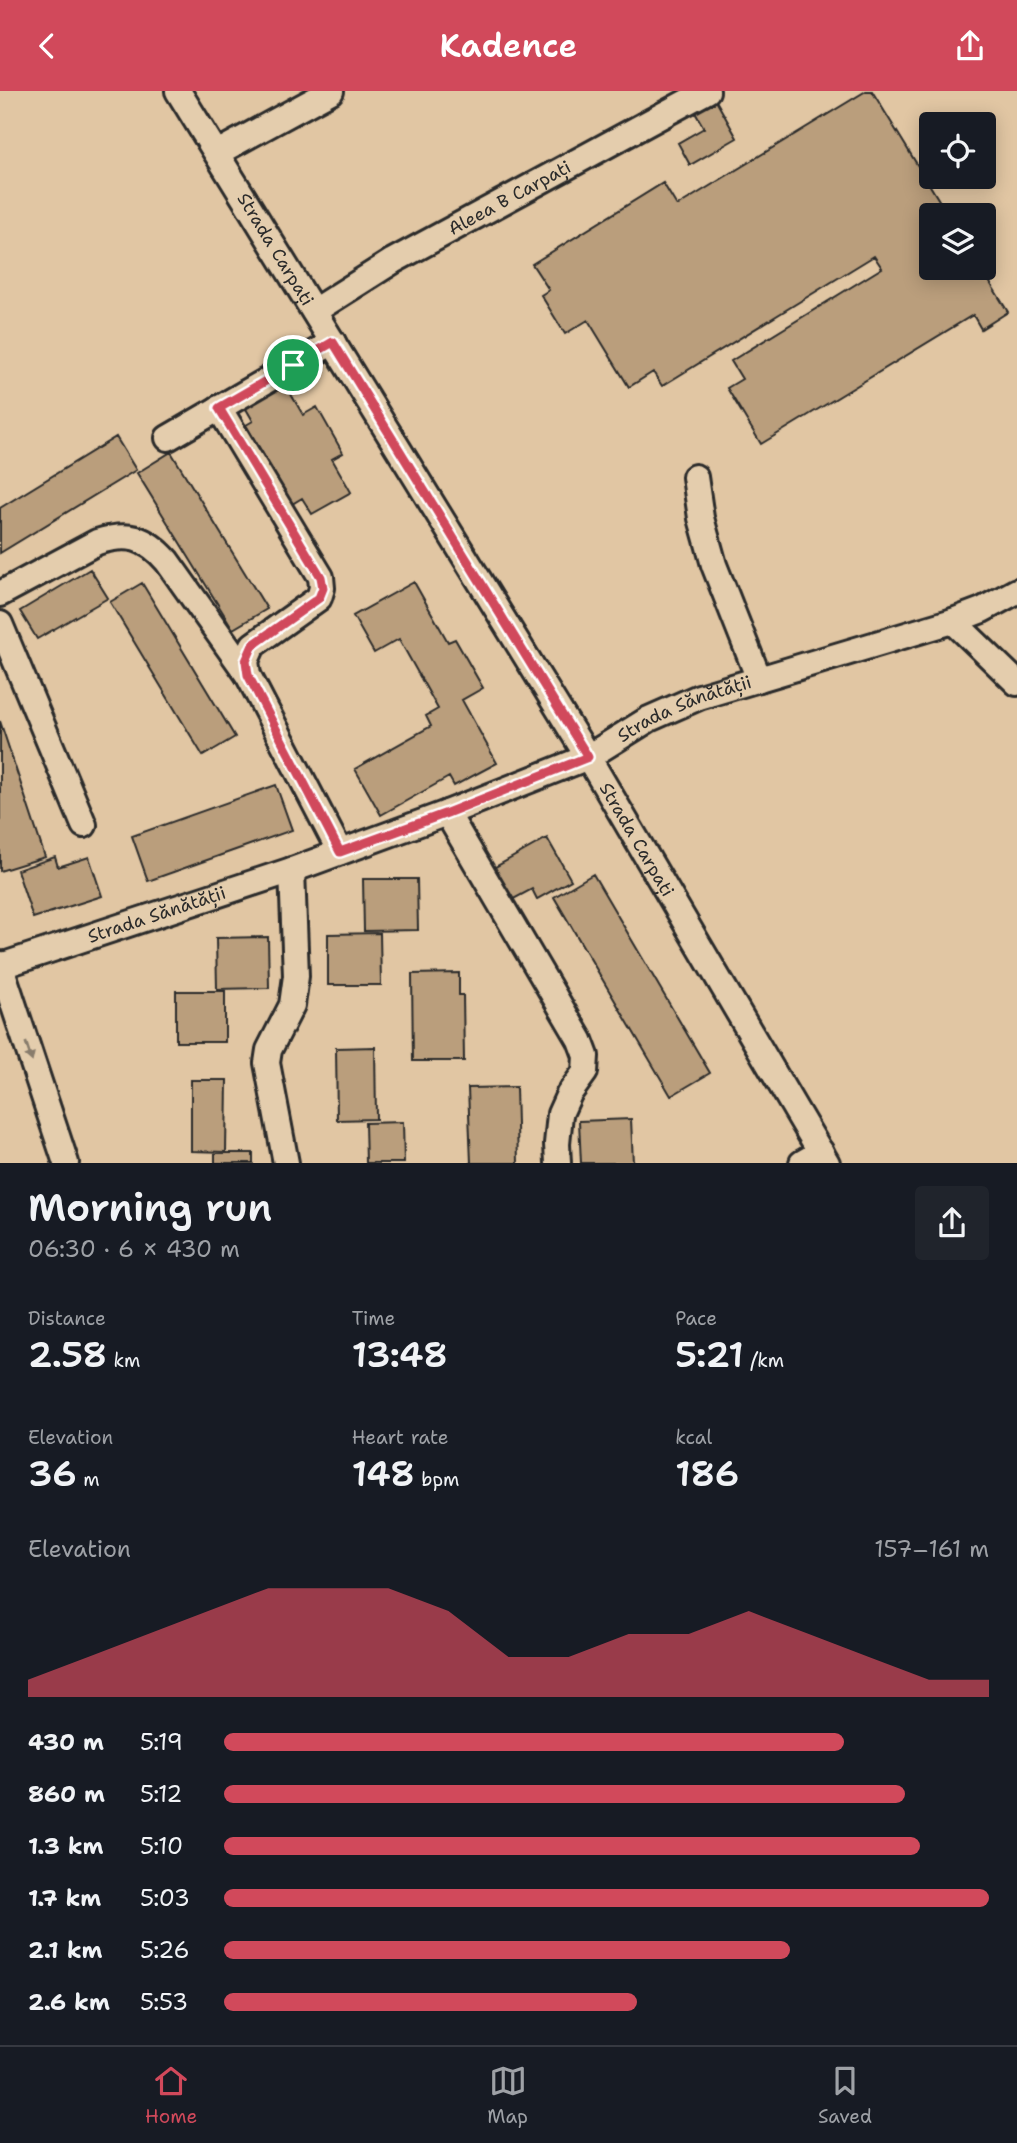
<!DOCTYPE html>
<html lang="en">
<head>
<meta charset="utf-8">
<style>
	:root { --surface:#171b24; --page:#20242c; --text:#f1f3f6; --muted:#9ea1a6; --line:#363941; --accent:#d1495b }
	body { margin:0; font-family:"Shantell Sans",sans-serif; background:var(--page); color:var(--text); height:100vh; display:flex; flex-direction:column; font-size:26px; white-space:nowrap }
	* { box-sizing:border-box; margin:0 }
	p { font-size:23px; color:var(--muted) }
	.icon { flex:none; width:38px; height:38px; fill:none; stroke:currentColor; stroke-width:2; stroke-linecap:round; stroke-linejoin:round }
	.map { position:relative; height:1072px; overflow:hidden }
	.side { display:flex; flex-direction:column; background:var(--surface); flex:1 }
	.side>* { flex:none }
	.fabs { position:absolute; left:919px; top:21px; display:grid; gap:14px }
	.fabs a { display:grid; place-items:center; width:77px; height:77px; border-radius:7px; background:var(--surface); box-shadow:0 4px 18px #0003; font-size:35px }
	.pin { position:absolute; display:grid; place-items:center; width:60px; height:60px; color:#fff; margin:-30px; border:4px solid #fff; border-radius:50%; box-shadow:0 2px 7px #0007 }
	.round { display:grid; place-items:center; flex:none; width:74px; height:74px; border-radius:7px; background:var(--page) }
	.head { display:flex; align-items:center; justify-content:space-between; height:119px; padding:0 28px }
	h1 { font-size:38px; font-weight:600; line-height:52px }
	.stats { display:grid; grid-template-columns:repeat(3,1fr); gap:10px; height:119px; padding:7px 28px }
	.stats div { display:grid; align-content:center }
	.stats b { font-size:35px; font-weight:600 }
	.stats small { font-size:19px; font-weight:400 }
	.stats p { font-size:19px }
	.chart { height:196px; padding:14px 28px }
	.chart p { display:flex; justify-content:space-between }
	.chart svg { width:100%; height:126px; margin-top:7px; fill:var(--accent); opacity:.7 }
	ul { padding:0 28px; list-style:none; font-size:23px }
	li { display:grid; grid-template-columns:112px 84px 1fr; align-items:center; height:52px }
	li i { height:18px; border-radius:9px; background:var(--accent) }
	header { display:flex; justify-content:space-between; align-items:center; height:91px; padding:0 28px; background:var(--accent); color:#fff; font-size:32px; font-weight:600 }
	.menu { display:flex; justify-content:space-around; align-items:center; height:98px; border-top:2px solid var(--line); background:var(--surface); font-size:19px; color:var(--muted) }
	.menu a { display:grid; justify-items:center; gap:4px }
	.menu .current { color:var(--accent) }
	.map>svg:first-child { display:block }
	.building { fill:#ba9e7b; stroke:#2b2b2b; stroke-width:2 }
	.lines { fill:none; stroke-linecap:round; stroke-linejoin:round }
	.minor-casing { stroke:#2b2b2b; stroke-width:30 }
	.minor { stroke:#e4cdad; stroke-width:24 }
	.oneway { fill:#887c6c }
	.route-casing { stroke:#fff; stroke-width:14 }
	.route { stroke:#d1495b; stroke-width:9 }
	.labels { text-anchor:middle; stroke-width:6; stroke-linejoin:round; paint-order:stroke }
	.street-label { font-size:18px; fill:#2b2b2b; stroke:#e4cdad }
</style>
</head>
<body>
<header><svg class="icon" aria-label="back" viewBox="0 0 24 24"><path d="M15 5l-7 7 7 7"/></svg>Kadence<svg class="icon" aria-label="share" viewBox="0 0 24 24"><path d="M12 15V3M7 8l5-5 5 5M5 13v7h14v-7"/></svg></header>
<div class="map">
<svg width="1017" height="1072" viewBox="0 0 1017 1072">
	<rect width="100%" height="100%" fill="#e1c6a3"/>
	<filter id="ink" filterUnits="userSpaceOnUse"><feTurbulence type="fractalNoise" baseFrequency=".0143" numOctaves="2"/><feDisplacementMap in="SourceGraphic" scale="14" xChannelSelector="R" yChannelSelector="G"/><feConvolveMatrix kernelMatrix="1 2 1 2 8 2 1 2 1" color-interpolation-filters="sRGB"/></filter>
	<g filter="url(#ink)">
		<path class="building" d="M866,0H872L948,124H931V177H981L1008,221L981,238L973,224L761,353L727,297L742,288L731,270L882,177L874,165L662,295L653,281L629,296L588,229L565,243L541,204L549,199L532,173L663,92L677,115Z
			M714,6L737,47L690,74L678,52L704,37L693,18Z
			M285,293L303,324L317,316L343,362L332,368L351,401L312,423L302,407L292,413L246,334L253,330L245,316Z
			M116,346L136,379L0,462V417Z
			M171,361L267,518L233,538L137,382Z
			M90,478L108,507L37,548L20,520Z
			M414,491L448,551L455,548L483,597L462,609L497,672L454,695L449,686L381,724L355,678L431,635L426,625L438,618L399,548L374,562L353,525Z
			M142,492L235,646L203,665L110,511Z
			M0,630L45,766L0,780Z
			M276,694L292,739L148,790L132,745Z
			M547,747L571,789L537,808L532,798L508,811L490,779Z
			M55,766L58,776L89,766L102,805L33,827L17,779Z
			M593,783L710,982L671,1005L554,806Z
			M363,788H417L418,839L364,840Z
			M380,842L381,894H328V843Z
			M268,846L269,897L217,898L216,847Z
			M459,882V904H463L464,970H413L412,883Z
			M176,900H225V951H176Z
			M375,956L376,1028L337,1029L336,957Z
			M191,989H227L226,1061L191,1060Z
			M516,996L518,1072H471L468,997Z
			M631,1028L633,1072H581L579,1030Z
			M403,1031L404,1072H366L365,1032Z
			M215,1062H253V1072H215Z"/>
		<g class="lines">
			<g class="minor-casing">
				<g id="minor">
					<path id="s1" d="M178,0L588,666L827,1072"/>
					<path d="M217,62L331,0"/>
					<path id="s2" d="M314,220L393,170L707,0"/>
					<path d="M219,317L321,486L322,497L319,507L253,554L246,570L248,584L340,761"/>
					<path d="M168,347L333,251"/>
					<path d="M695,386L701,427L714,474L759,588"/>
					<path d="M0,503L97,451C128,441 146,446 167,470L248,584"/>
					<path d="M953,530L1017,592"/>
					<path d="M0,533L84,734"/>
					<path d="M447,722L580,949L586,965L585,981L569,1003L560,1023L557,1053L558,1072"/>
					<path d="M0,873L66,1072"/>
					<path id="s3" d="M1,875L292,779L447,722L588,666L649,628L699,606L953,530L982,519L1017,500"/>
					<path d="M286,1072L267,972L269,959L292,914L296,885L292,779"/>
					<path d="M802,1072L821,1061"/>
				</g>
			</g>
			<use href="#minor" class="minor"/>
		</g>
		<defs><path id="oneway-solid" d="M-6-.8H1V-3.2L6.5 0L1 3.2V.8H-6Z" transform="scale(1.75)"/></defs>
		<use class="oneway" href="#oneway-solid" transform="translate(29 961) rotate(72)"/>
	</g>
	<g class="lines" filter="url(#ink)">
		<g class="route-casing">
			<path id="route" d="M333,251L588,666L447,722L340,761L248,584L246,570L253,554L319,507L323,497L321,486L219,317Z"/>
		</g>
		<use href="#route" class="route"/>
	</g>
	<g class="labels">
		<g class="street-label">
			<text dy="6" stroke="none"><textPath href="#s2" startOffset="226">Aleea B Carpați</textPath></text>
			<text dy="6" stroke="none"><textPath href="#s1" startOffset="186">Strada Carpați</textPath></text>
			<text dy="6" stroke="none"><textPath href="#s3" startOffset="732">Strada Sănătății</textPath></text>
			<text dy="6" stroke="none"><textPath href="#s1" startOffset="878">Strada Carpați</textPath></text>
			<text dy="6" stroke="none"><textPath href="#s3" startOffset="164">Strada Sănătății</textPath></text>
		</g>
	</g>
</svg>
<div class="fabs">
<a><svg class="icon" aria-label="locate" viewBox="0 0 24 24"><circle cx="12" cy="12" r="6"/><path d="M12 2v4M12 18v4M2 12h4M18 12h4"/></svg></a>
<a><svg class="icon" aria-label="layers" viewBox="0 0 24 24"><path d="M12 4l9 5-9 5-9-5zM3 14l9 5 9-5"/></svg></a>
</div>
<div class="pin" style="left:293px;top:274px;background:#1e9e55"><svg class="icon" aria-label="arrive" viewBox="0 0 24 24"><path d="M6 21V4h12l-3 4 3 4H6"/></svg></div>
</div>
<section class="side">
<div class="head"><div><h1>Morning run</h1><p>06:30 · 6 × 430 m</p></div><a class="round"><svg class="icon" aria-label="share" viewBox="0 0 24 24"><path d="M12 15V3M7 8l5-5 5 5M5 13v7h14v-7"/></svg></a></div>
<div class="stats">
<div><p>Distance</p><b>2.58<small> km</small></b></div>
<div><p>Time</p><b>13:48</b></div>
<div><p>Pace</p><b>5:21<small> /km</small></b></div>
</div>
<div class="stats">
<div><p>Elevation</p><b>36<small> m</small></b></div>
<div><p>Heart rate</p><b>148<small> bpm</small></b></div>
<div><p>kcal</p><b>186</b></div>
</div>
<div class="chart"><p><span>Elevation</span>157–161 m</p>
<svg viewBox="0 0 160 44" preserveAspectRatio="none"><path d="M0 44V38L10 30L20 22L30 14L40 6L50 6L60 6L70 14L80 30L90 30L100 22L110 22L120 14L130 22L140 30L150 38L160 38V44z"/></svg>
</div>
<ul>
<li><b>430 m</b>5:19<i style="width:81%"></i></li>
<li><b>860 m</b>5:12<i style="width:89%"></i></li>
<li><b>1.3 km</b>5:10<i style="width:91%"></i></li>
<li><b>1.7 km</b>5:03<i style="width:100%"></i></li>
<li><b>2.1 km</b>5:26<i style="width:74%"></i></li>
<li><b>2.6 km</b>5:53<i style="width:54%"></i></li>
</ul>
</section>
<nav class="menu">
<a class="current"><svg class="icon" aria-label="home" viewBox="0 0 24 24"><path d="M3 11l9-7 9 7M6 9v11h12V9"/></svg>Home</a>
<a><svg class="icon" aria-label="map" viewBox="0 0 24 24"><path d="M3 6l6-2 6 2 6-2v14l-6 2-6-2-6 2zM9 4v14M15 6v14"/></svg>Map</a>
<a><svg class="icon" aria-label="saved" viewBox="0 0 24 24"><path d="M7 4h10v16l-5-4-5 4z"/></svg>Saved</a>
</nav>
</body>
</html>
